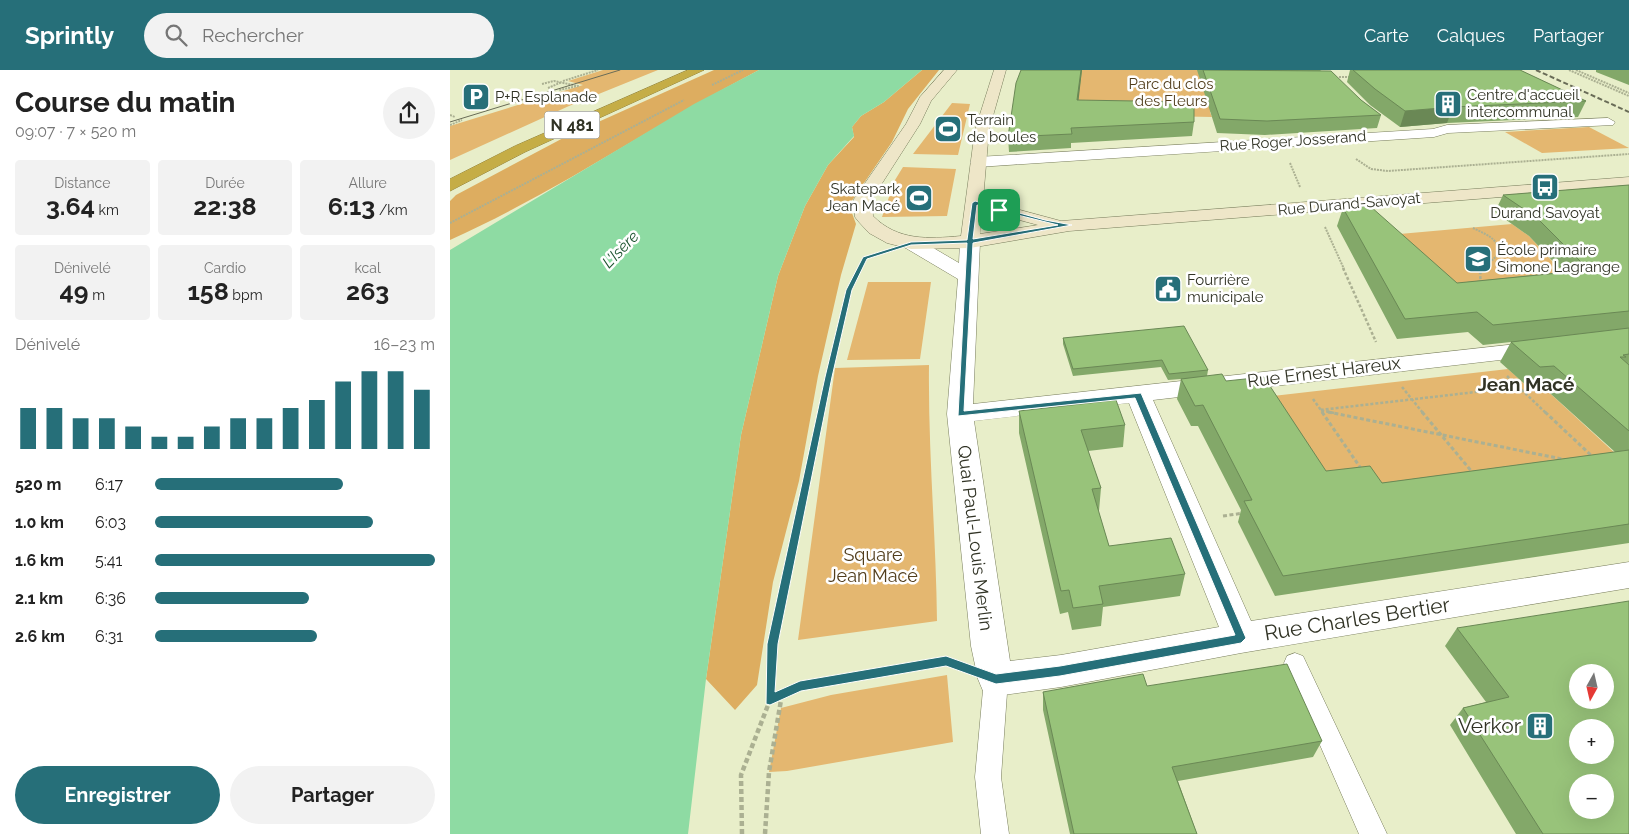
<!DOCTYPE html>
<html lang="fr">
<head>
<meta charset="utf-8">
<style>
	:root { --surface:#fff; --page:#f2f2f2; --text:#222; --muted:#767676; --accent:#266f79 }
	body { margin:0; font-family:Raleway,sans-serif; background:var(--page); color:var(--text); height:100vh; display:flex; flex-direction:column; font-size:19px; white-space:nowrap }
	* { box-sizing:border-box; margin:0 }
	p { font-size:16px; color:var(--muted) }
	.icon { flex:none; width:28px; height:28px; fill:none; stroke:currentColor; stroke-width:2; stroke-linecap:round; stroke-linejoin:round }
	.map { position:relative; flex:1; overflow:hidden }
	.panel { display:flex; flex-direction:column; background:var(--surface); width:450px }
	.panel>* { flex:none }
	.needle { width:32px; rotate:188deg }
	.controls { position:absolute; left:1119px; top:594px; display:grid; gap:10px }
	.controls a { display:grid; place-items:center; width:45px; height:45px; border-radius:50%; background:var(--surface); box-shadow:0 5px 20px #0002; font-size:25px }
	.pin { position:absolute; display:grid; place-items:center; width:42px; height:42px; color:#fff; margin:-21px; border-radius:10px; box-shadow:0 2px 8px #0006 }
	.round { display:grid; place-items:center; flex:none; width:52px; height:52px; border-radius:26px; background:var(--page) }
	.headline { display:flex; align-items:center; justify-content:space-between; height:85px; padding:0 15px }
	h1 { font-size:28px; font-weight:700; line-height:38px }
	.metrics { display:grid; grid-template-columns:repeat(3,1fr); gap:8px; height:85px; padding:5px 15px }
	.metrics div { display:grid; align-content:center; border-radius:5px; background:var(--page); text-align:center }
	.metrics b { font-size:25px; font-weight:700 }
	.metrics small { font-size:14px; font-weight:400 }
	.metrics p { font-size:14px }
	.chart { height:140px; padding:10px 15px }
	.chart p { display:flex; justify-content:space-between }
	.chart svg { width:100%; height:90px; margin-top:5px; stroke:var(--accent); stroke-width:6 }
	.action { display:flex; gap:10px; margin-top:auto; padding:10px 15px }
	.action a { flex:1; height:58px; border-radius:30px; background:var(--accent); color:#fff; font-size:20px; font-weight:700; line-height:58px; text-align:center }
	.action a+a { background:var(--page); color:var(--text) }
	ul { padding:0 15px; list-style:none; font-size:16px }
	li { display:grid; grid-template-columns:80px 60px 1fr; align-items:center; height:38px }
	li i { height:12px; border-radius:6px; background:var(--accent) }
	header { display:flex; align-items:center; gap:30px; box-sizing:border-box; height:70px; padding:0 25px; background:var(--accent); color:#fff }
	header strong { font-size:24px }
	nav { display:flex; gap:28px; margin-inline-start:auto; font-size:18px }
	.search { width:350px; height:45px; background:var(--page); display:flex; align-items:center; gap:12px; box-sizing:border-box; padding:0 18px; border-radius:28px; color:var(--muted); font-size:19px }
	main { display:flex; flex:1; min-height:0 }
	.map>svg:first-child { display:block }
	.green { fill:#e4b770 }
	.forest { fill:#ddad60 }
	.water { fill:#8edba3 }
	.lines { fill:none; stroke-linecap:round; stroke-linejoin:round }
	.lane-casing { stroke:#797e5d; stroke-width:1 }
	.street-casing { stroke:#797e5d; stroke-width:1 }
	.secondary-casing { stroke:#797e5d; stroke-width:1 }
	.highway-casing { stroke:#91823a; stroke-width:1 }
	.path-far3 { stroke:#abb092; stroke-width:2; stroke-dasharray:2 1; stroke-linecap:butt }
	.path-far2 { stroke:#abb092; stroke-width:2.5; stroke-dasharray:3 2; stroke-linecap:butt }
	.path-far1 { stroke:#abb092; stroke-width:3; stroke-dasharray:4 2.5; stroke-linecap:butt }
	.path { stroke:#abb092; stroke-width:4.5; stroke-dasharray:5 3; stroke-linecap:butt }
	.lane { fill:#fff; fill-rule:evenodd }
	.street { fill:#fff; fill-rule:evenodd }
	.secondary { fill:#eee6c8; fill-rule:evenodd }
	.highway { fill:#c5ad46; fill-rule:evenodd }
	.tram { stroke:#696c57; stroke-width:1 }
	.rail { stroke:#696c57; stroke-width:2; stroke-dasharray:5 2.5; stroke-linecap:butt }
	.wall { fill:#83a869 }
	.shaded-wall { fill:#6a8855 }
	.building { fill:#98c37a; stroke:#6a8855; fill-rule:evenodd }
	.route { fill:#266f79; stroke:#fff; fill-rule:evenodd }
	.labels { text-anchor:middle; stroke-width:5; stroke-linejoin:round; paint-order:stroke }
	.far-park-label { font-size:15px; fill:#523e1d; stroke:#fff }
	.far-poi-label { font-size:15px; fill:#313325; stroke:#fff; text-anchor:start }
	.far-street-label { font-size:15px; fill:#313325; stroke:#fff }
	.shield { fill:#fff; stroke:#6f7066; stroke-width:1 }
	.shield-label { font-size:16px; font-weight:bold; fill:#313325 }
	.far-water-label { font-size:16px; font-style:italic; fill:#1c532f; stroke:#fff }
	.street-label { font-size:18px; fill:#313325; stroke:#fff }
	.park-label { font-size:18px; fill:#523e1d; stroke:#fff }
	.neighbourhood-label { font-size:19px; font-weight:bold; fill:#313325; stroke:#fff }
	.near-street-label { font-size:21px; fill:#313325; stroke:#fff }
	.near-poi-label { font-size:21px; fill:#313325; stroke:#fff; text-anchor:end }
</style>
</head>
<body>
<header>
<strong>Sprintly</strong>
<div class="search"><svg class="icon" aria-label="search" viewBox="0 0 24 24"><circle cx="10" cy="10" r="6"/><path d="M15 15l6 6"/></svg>Rechercher</div>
<nav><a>Carte</a><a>Calques</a><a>Partager</a></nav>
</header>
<main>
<section class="panel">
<div class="headline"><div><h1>Course du matin</h1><p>09:07 · 7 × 520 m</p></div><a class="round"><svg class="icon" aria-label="share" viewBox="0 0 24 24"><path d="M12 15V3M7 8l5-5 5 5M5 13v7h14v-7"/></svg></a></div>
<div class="metrics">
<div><p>Distance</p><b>3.64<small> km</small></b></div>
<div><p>Durée</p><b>22:38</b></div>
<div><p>Allure</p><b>6:13<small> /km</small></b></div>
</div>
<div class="metrics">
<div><p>Dénivelé</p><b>49<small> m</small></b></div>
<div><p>Cardio</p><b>158<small> bpm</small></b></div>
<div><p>kcal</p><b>263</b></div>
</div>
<div class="chart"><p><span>Dénivelé</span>16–23 m</p>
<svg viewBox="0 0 160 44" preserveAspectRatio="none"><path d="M5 44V24M15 44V24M25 44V29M35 44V29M45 44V33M55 44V38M65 44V38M75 44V33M85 44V29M95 44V29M105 44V24M115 44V20M125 44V11M135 44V6M145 44V6M155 44V15"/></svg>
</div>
<ul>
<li><b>520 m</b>6:17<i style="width:67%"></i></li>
<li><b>1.0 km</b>6:03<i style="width:78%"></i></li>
<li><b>1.6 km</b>5:41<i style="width:100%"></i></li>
<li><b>2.1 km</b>6:36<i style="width:55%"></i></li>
<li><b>2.6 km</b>6:31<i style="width:58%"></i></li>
</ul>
<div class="action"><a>Enregistrer</a><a>Partager</a></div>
</section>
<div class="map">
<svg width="1179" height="764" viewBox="0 0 1179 764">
	<rect width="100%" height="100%" fill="#e8eec9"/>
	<path class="green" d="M153,0H208L119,36L0,90V56L133,15L118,11Z
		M579,0H845L760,42L762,47L564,43Z
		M502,33L520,34L508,85L463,84Z
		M1139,57L1179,78L1092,83L1055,62Z
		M453,97L506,99L497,146L432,147L445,110Z
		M1062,154L1079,166L1125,216L995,228L927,166Z
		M418,212H481L470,289L397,290Z
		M479,295C478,381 486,466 487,551L348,570L385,298Z
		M1058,299L1078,317L1092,316L1179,396L879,439L823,326Z
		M497,605L503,672L337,701L319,702L331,638L381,625Z"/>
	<path class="forest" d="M264,0H309C205,54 107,122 0,170V131L6,125L117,66Z
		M472,0H489L458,39L442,72L399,135L406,154L391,205L368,306L349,411L323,512L307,615L285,640L256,609L291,365L328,206L355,136L378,95L404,67L402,57L411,46L434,32Z"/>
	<path class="water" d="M309,0H472L434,32L411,46L402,57L404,66L378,95L355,136L328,206L291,365L256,609L238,764H0V180L244,34Z"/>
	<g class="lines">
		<g class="lane-casing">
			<path id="lane" d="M845,583L853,586L937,764H909L834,593L837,586Z
				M546,598L554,602L558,609L551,707L559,764H531L525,707L534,609L538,602Z"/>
		</g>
		<g class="street-casing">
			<path id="street" d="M1158,48L1165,52L1163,55L998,63L984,67L528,97L520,92L528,87L983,59L997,55Z
				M520,166L527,168L530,172L523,334L1093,271L1101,273L1105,278L1101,283L1093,285L703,330L801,551L1179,492V518L791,583L611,617L546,626L533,621L528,609L521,576L497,344L508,209L454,177L451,173L454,169H468L509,193L510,172L513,168ZM679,333L769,557L611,585L560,591L524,351Z"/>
		</g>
		<g class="secondary-casing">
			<path id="secondary" d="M494,0H507L481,31L470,54L422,129L423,146C448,171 478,169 511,166L525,60L544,0H556L539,60L533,130L611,151L1179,107V117L619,161L520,178L461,179L437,173L419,163L408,151L405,147L404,129L456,54L470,27ZM532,140L588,155L530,164Z"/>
		</g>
		<g class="highway-casing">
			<path id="highway" d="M238,0H254L75,82L0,121V109L65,76Z"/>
		</g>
		<path class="path-far3" d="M1119,0L1179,26
			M1126,0L1179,23
			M889,7H901
			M113,11L148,0
			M92,14L104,11L128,16L109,20
			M262,15L293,0
			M98,18L112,12
			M0,45L5,47
			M0,55L12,50
			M906,89L921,99L938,101L1179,84
			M840,93L850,117
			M0,153L234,30
			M875,157L894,199
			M1023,158C1035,164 1048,168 1050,183L1032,199
			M409,199L415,188L423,185"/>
		<path class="path-far2" d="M893,198L926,272
			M1031,214L1030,204L1033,198
			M1057,306L1096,343
			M952,317L973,343
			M863,329L873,343
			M371,343L399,220L410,198
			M884,343L870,340L1069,317"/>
		<path class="path-far1" d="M872,342L912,400
			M878,342L1117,390
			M972,342L1023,403
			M1095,342L1144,388
			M773,446L794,443
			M333,527L371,342"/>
		<path class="path" d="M320,630L350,616L496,591L508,595
			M292,764L291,705L320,630L323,574L333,526
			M315,764L319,702L332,624"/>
		<use href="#lane" class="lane"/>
		<use href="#street" class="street"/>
		<use href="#secondary" class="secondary"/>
		<use href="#highway" class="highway"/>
		<path class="tram" d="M0,52L170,0"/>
		<path class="rail" d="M1086,0L1179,42"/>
	</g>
	<path class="wall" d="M571,0H632L628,30L744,52L742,66L621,73V78L559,82L558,67Z
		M747,0H870L931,45L927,58L815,65L767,63Z
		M900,0H1070L1136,31L1128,47L997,53L950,57L920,35L897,12Z
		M1146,0H1179V15L1146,2Z
		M1179,115V473L825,526L788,452L791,440L748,356H741L727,329L731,309L718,310L711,297L623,306L613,274V268L758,300L757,306L776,311L876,401L932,413L1165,382L1092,316L1078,317L1050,292L1061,272L1033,275L1018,262L947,269L887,156L893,138L1007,213L1113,202L1079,166L1045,142L1053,125Z
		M569,341L675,355L673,377L638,381L651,418L649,441H648L659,476L735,504L730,526L653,537L651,556L622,560L618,542L610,544L569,363Z
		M1007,558L1179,764H1066L1000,655L1013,638L1036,632L995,576Z
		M697,616L872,671L863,687L728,711L747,764H620L593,640V622Z"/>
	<path class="shaded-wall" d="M631,0H632L627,44V30Z
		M1003,37L997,53L950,57L955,41Z"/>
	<path class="building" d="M571,0H631L627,30L744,32V52L621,58L622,64L558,67L566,13Z
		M753,0L881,1L911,30L931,45L817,51L770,49Z
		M903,0H1070L1136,31L1003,37L955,41L925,19Z
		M1179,115V241L1043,255L1027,242L955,249L893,138L920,136L1007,213L1139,200L1087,148L1053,125Z
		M734,256L758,300L719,304L712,290L623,299L613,268Z
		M1179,258V284L1173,285L1176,287H1170L1179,295V361L1104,296L1090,297L1061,272Z
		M772,304L776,311L814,307L876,401L920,396L932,413L1179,380V454L833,506L794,431L802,430L753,335L745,336L731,309Z
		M666,330L675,355L631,360L651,418L642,419L659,476L721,468L735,504L649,516L653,534L623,538L619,520L611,521L569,341Z
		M1179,531V764H1093L1013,638L1059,627L1007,558ZM1128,602H1155V630H1128ZM1128,658H1155V685H1128ZM1128,712H1155V740H1128Z
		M837,594L872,671L722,697L747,764H624L593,622L693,604L697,616Z"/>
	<path class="route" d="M525,131L595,150L622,155L523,173L514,341L691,323L796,568L791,573L610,606L546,614L496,596L351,621L320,635L316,634L317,574L375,307L396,220L413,187L461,172L517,170L522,133ZM527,135L608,155L523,169ZM517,173L508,346L685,328L785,565L610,596L546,604L496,586L350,611L325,622L328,574L382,307L402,220L417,189L461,175Z"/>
	<defs>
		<g id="parking-square" transform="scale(1.4375)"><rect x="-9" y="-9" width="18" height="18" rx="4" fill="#266f79" stroke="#fff"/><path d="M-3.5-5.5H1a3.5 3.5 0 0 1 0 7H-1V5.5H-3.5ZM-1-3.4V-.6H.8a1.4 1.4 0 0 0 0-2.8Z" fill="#fff"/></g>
		<g id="building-square" transform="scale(1.4375)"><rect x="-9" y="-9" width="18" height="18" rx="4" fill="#266f79" stroke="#fff"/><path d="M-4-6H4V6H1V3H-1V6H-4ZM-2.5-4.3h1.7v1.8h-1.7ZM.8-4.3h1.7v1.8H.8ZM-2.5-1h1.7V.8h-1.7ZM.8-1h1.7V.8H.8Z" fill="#fff"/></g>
		<g id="stadium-square" transform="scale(1.4375)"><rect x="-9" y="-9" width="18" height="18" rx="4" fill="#266f79" stroke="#fff"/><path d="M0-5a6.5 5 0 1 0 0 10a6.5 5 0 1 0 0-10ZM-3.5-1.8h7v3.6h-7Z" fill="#fff"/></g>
		<g id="bus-square" transform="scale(1.4375)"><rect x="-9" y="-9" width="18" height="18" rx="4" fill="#266f79" stroke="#fff"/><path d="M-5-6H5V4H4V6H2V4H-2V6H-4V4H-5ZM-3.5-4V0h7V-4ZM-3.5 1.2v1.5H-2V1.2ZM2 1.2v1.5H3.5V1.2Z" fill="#fff"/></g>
		<g id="school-square" transform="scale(1.4375)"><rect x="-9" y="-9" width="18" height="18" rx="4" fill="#266f79" stroke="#fff"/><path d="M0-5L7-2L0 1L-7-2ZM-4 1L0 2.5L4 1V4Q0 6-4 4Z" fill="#fff"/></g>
		<g id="civic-square" transform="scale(1.4375)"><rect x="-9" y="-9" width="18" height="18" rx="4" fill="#266f79" stroke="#fff"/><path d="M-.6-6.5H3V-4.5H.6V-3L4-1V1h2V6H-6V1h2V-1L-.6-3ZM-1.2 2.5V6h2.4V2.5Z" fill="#fff"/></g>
	</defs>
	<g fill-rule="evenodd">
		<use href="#parking-square" x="26" y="27"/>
		<use href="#building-square" x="998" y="34"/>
		<use href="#stadium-square" x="498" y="59"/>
		<use href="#bus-square" x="1095" y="117"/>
		<use href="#stadium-square" x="469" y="128"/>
		<use href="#school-square" x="1028" y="189"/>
		<use href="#civic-square" x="718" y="219"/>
		<use href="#building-square" x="1090" y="656"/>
	</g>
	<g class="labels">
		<g class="far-park-label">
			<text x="721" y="19">Parc du clos<tspan x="721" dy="17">des Fleurs</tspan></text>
		</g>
		<g class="far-poi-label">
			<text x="1017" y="30">Centre d'accueil<tspan x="1017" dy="17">intercommunal</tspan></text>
			<text x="45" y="32">P+R Esplanade</text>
			<text x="517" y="55">Terrain<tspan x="517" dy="17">de boules</tspan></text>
			<text x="450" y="124" text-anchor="end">Skatepark<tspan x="450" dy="17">Jean Macé</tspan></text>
			<text x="1095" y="148" text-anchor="middle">Durand Savoyat</text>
			<text x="1047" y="185">École primaire<tspan x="1047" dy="17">Simone Lagrange</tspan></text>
			<text x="737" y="215">Fourrière<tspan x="737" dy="17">municipale</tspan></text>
		</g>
		<g class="far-street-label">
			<text transform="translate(843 71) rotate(-4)" y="5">Rue Roger Josserand</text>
			<text transform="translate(899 134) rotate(-5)" y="5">Rue Durand-Savoyat</text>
		</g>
		<rect class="shield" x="94.5" y="41.5" width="55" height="27" rx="4"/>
		<g class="shield-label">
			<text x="122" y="61">N 481</text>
		</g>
		<g class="far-water-label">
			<text transform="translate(170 179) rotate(-46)" y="6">L'Isère</text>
		</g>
		<g class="street-label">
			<text transform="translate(874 302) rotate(-7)" y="6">Rue Ernest Hareux</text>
			<text transform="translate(525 468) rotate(83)" y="6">Quai Paul-Louis Merlin</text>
		</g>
		<g class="park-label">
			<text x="423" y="491">Square<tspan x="423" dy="21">Jean Macé</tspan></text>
		</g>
		<g class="neighbourhood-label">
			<text x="1076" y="321">Jean Macé</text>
		</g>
		<g class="near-street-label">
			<text transform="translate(907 549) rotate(-9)" y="7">Rue Charles Bertier</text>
		</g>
		<g class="near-poi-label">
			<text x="1071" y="663">Verkor</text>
		</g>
	</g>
</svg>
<div class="controls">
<a><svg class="needle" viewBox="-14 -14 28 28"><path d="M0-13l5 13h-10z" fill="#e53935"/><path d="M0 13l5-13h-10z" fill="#767676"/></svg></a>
<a>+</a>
<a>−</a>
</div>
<div class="pin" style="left:549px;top:140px;background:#1e9e55"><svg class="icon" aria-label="arrive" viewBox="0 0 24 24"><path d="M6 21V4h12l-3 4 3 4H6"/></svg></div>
</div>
</main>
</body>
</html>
